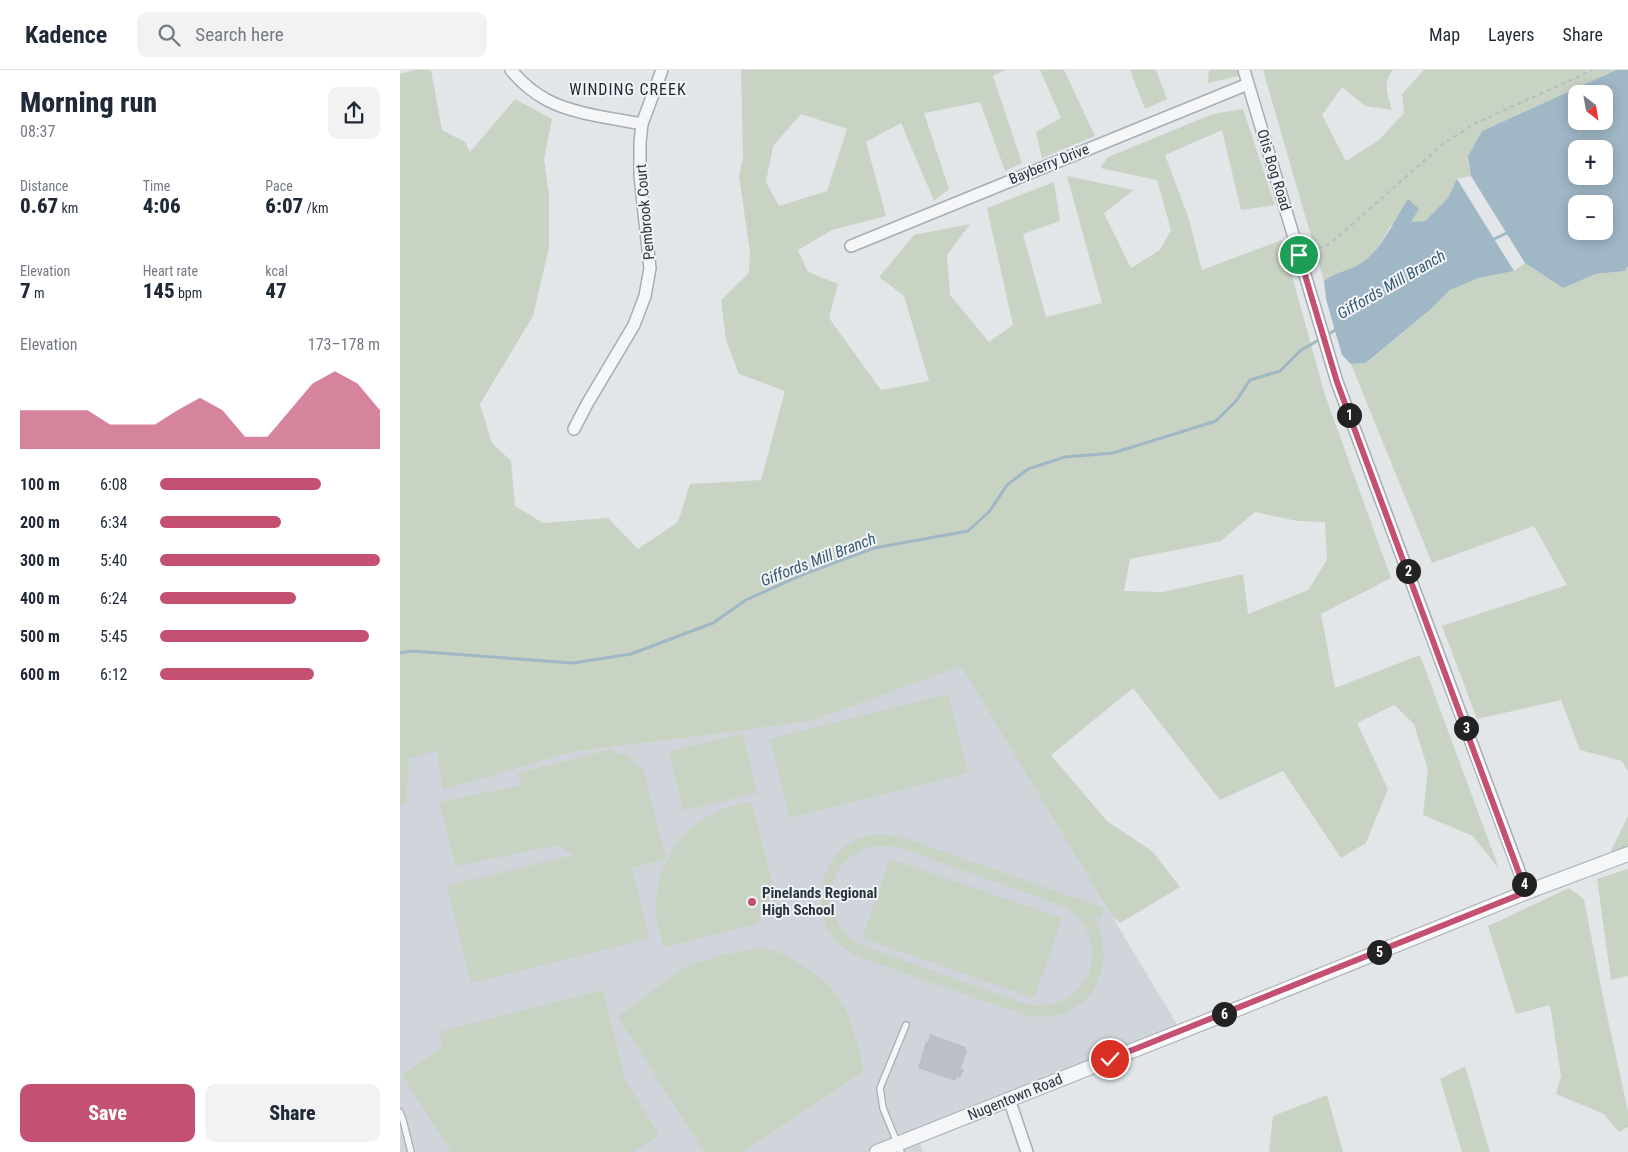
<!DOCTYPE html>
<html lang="en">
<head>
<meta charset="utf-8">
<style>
	:root { --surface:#fff; --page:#f2f2f3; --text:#1f2937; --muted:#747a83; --line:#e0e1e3; --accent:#c45171 }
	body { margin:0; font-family:"Roboto Condensed",sans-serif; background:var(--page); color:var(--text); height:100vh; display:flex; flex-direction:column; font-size:19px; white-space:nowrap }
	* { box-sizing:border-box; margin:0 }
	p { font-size:16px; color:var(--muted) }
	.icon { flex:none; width:28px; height:28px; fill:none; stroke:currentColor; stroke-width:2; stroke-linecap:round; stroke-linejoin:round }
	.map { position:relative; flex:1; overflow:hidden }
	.drawer { display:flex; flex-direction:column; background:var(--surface); width:400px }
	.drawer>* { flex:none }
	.needle { width:32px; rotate:149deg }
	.tools { position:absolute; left:1168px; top:15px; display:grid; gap:10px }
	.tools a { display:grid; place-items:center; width:45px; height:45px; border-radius:10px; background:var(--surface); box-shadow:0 2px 12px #0003; font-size:25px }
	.pin { position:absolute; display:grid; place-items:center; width:42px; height:42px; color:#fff; margin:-21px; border:2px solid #fff; border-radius:50%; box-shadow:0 1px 5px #0007 }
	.km { position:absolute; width:25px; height:25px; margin:-12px; border-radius:50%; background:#222; color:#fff; font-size:14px; line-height:25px; text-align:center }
	.round { display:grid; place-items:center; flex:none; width:52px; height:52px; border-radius:10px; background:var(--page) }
	.head { display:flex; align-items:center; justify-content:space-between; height:85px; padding:0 20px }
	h1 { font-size:28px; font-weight:800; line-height:38px }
	.stats { display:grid; grid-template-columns:repeat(3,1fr); gap:8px; height:85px; padding:5px 20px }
	.stats div { display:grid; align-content:center }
	.stats b { font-size:21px; font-weight:800 }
	.stats small { font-size:14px; font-weight:400 }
	.stats p { font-size:14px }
	.chart { height:140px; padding:10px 20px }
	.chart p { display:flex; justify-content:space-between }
	.chart svg { width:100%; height:90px; margin-top:5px; fill:var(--accent); opacity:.7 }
	.action { display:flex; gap:10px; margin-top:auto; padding:10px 20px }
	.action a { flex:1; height:58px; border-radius:10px; background:var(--accent); color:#fff; font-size:20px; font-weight:800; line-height:58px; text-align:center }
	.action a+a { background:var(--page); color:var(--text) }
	ul { padding:0 20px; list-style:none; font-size:16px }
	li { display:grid; grid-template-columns:80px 60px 1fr; align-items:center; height:38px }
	li i { height:12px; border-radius:6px; background:var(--accent) }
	header { display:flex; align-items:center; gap:30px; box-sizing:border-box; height:70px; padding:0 25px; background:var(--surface); border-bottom:1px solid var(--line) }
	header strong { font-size:24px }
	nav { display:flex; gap:28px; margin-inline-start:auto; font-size:18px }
	.search { width:350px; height:45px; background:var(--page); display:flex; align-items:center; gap:12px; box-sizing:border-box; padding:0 18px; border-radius:10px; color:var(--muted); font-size:19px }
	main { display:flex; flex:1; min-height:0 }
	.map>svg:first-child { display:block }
	.built { fill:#d0d5db }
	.green { fill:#c9d3c4; fill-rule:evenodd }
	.water { fill:#a0b7c6; fill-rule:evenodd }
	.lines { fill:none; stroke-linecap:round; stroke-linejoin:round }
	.stream { stroke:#a0b7c6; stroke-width:3 }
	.building { fill:#bac0c6 }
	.service-casing { stroke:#a7adb3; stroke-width:8 }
	.minor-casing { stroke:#a7adb3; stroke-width:14 }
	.tertiary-casing { stroke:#a7adb3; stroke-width:16 }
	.path { stroke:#b8bcc1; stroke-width:2; stroke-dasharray:4 4; stroke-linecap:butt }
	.service { stroke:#f4f6f8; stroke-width:5.5 }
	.minor { stroke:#f4f6f8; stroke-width:11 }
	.tertiary { stroke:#f4f6f8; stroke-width:14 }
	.route-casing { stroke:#fff; stroke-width:10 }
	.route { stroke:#c45171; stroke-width:6 }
	.poi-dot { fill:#c45171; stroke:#f1f4f7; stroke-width:2 }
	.labels { text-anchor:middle; stroke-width:4; stroke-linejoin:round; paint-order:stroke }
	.street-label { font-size:15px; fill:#2b3540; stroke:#f1f4f7 }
	.poi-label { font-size:15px; font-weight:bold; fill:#2b3540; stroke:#f1f4f7; text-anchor:start }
	.neighbourhood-label { font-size:16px; letter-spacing:1px; fill:#1d2631; stroke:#f1f4f7 }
	.water-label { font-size:16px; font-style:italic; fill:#385971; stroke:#f1f4f7 }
</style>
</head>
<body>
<header>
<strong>Kadence</strong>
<div class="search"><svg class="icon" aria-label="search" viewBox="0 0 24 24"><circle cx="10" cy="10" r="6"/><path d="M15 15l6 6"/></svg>Search here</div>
<nav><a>Map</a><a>Layers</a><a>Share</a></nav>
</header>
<main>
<section class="drawer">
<div class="head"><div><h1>Morning run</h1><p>08:37</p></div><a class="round"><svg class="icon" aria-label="share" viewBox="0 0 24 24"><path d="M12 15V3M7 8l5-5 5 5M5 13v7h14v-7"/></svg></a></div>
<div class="stats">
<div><p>Distance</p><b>0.67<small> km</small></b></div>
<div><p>Time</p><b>4:06</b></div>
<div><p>Pace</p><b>6:07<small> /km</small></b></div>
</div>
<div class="stats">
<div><p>Elevation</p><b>7<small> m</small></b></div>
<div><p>Heart rate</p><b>145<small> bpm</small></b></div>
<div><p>kcal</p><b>47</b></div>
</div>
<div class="chart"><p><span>Elevation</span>173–178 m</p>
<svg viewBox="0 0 160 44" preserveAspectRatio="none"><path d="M0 44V25L10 25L20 25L30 25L40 32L50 32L60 32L70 25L80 19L90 25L100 38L110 38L120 25L130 12L140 6L150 12L160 25V44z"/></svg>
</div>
<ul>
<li><b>100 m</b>6:08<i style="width:73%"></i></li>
<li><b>200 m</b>6:34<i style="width:55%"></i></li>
<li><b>300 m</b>5:40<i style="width:100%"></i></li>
<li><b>400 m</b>6:24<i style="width:62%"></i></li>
<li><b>500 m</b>5:45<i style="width:95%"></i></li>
<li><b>600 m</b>6:12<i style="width:70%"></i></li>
</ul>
<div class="action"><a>Save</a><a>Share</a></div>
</section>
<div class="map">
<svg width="1228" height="1082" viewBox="0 0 1228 1082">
	<rect width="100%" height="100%" fill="#e2e6e9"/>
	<path class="built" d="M561,595L781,961L518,1066L523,1082H0V736L7,733L9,689L37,679L43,719L176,681L310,665L411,651Z"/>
	<path class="green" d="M14,0H31L42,60L65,72L70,82L115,29L152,49L144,89L149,125V177L133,246L80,334L92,373L111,391L115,436L143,453L208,448L238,479L278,452L290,414L361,410L385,321L339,304L326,270L321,230L349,203L350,182L339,106L343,87L341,0H605L593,6L622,93L605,101L580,32L524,43L549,119L534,131L501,53L466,72L486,146L432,160L398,180L408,202L438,214L429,248L481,320L529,311L504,226L479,207L514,165L570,154L547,185L550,225L589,272L613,255L587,138L654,112L660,151L623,164L646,247L702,233L667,106L734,120L704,143L731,198L760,180L771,160L757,110L700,98L708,87L813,44L843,39L875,135L841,140L822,60L765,85L788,146L802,200L882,170L925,325L991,508L921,544L935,618L1020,585L1099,799L1073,766L1023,745L1028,700L1014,654L994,635L957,653L988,719L966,773L941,788L883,701L820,730L733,618L651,685L707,751L752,781L780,817L720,853L712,846L561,596L411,651L310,665L176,681L42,720L37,680L9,689L7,734L0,736V4ZM401,44L447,59L427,121L379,136L366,112L373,76ZM855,442L897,451L925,452L927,490L908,520L848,544L843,504L763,522L724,521L730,489L821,471Z
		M640,0H664L695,66L642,88L636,62L661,48Z
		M730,0H756L767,29L745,39Z
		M809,0H837L839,6L808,13Z
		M863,0H993C982,12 988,26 992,40L965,36L942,17L922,45L946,91L979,70L1004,43L1002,24L1024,0H1216L1082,61L1068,86L1071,106L1057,109L1048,128L1025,151L991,155C982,171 973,187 956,196C944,202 936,202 924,211Z
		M1125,193L1163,218L1196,204L1225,201L1228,196V701L1222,691L1180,680L1161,630L1077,649L1042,556L1167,515L1134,456L1032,493L951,294L967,293L1031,239L1050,220L1079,208L1114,201Z
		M548,624L568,703L390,748L370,669Z
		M343,664L357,723L283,741L269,681Z
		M212,679L218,685L226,683L233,687L235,695L243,698L266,789L232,798L249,868L71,913L47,816L173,785L159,775L55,796L39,732L122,715L118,703Z
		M352,732L375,823L369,829L371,837L367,844L359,847L357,854L263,878C261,867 257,855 256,843C254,799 278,759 318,741C329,736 341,734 352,732Z
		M1228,746V778L1209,785Z
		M483,764L505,768L704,838L700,849L693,847C722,898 688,955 628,946L467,890C457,886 448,882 440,875C408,846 416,791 454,771C463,766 473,765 483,764ZM480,776L501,778L665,837C718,872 688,946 626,934L458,874C414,845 426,781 480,776Z
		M490,789L662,848L634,928L462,868Z
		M1228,799V906L1211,910L1197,809Z
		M1169,818L1184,829L1203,927L1228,1041V1057L1219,1062L1204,1044L1156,1024L1161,1006L1150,935L1116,944L1088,856Z
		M359,878C377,879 390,887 404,897C414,904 425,910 432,919C452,941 457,974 464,1001L343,1082H304L218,947L286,896L322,885Z
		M203,920L225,1009L259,1065L233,1082H51L2,1005L43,976L39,962Z
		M1065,996L1090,1082H1062L1040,1009Z
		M927,1025L943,1082H869L873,1046Z"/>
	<path class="water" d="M1216,0H1228V196L1225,201L1196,204L1163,218L1125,193L1071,106L1068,86L1082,61ZM1176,24H1204V51H1176ZM1176,79H1204V106H1176ZM1176,134H1204V161H1176Z
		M1057,109L1114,201L1079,208L1050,220L1031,239L966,293L951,294L942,285L926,229L924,211C936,202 944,202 956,196C981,183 993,152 1008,129L1019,139L1011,152L1025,151L1048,128Z"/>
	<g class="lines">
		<path class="stream" d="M1092,170L1109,162
			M0,583L12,581L173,593L231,584L313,553L346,530L404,504L474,478L568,461L589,442L607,415L628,399L665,387L713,383L816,351L836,331L850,310L880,301L900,281L937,259"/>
	</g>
	<path class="building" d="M530,964L566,977L565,980L567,981L561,998L564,1000L560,1008L557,1007L555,1011L518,998L526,971L528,972Z"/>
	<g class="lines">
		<g class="service-casing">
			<path id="service" d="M0,1042L3,1050L11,1082
				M501,1082L483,1038L480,1018L506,955"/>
		</g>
		<g class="minor-casing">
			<path id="minor" d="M111,0C120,11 134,23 147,30C173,44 212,48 242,54
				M844,0L937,312L1127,822
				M451,176L848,14
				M174,359L187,334L234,255L245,226L250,198L240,106V72L242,54L262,0
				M609,1029L627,1082"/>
		</g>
		<g class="tertiary-casing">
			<path id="tertiary" d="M477,1082L820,946L1127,822L1228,784"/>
		</g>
		<path class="path" d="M911,181L930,174L1043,74L1076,53L1193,0"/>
		<use href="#service" class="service"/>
		<use href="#minor" class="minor"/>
		<use href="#tertiary" class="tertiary"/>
	</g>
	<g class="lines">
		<g class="route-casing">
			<path id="route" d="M710,989L1126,822L937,312L899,185"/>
		</g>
		<use href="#route" class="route"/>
	</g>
	<circle class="poi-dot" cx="352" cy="832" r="5"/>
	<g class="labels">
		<g class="street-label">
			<text transform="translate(649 94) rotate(-22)" y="5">Bayberry Drive</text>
			<text transform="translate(874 100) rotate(73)" y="5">Otis Bog Road</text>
			<text transform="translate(245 142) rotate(-95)" y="5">Pembrook Court</text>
			<text transform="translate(615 1027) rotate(-22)" y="5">Nugentown Road</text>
		</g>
		<g class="poi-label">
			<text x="362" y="828">Pinelands Regional<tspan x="362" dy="17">High School</tspan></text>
		</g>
		<g class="neighbourhood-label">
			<text x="228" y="25">WINDING CREEK</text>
		</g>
		<g class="water-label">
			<text transform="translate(991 214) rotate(-30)" y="6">Giffords Mill Branch</text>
			<text transform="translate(418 489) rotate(-21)" y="6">Giffords Mill Branch</text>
		</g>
	</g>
</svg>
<div class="tools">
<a><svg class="needle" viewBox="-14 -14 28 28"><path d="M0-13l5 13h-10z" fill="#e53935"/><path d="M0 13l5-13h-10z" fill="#747a83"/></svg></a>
<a>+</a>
<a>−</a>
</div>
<div class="pin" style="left:899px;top:185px;background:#1e9e55"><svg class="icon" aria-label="arrive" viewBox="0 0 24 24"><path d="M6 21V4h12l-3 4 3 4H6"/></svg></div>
<div class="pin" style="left:710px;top:989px;background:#d93025"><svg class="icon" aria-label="check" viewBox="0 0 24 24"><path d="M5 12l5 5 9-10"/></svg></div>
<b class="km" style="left:949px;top:345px">1</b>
<b class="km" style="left:1008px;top:501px">2</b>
<b class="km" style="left:1066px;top:658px">3</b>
<b class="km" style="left:1124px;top:814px">4</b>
<b class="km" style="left:979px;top:882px">5</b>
<b class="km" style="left:824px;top:944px">6</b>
</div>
</main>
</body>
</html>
